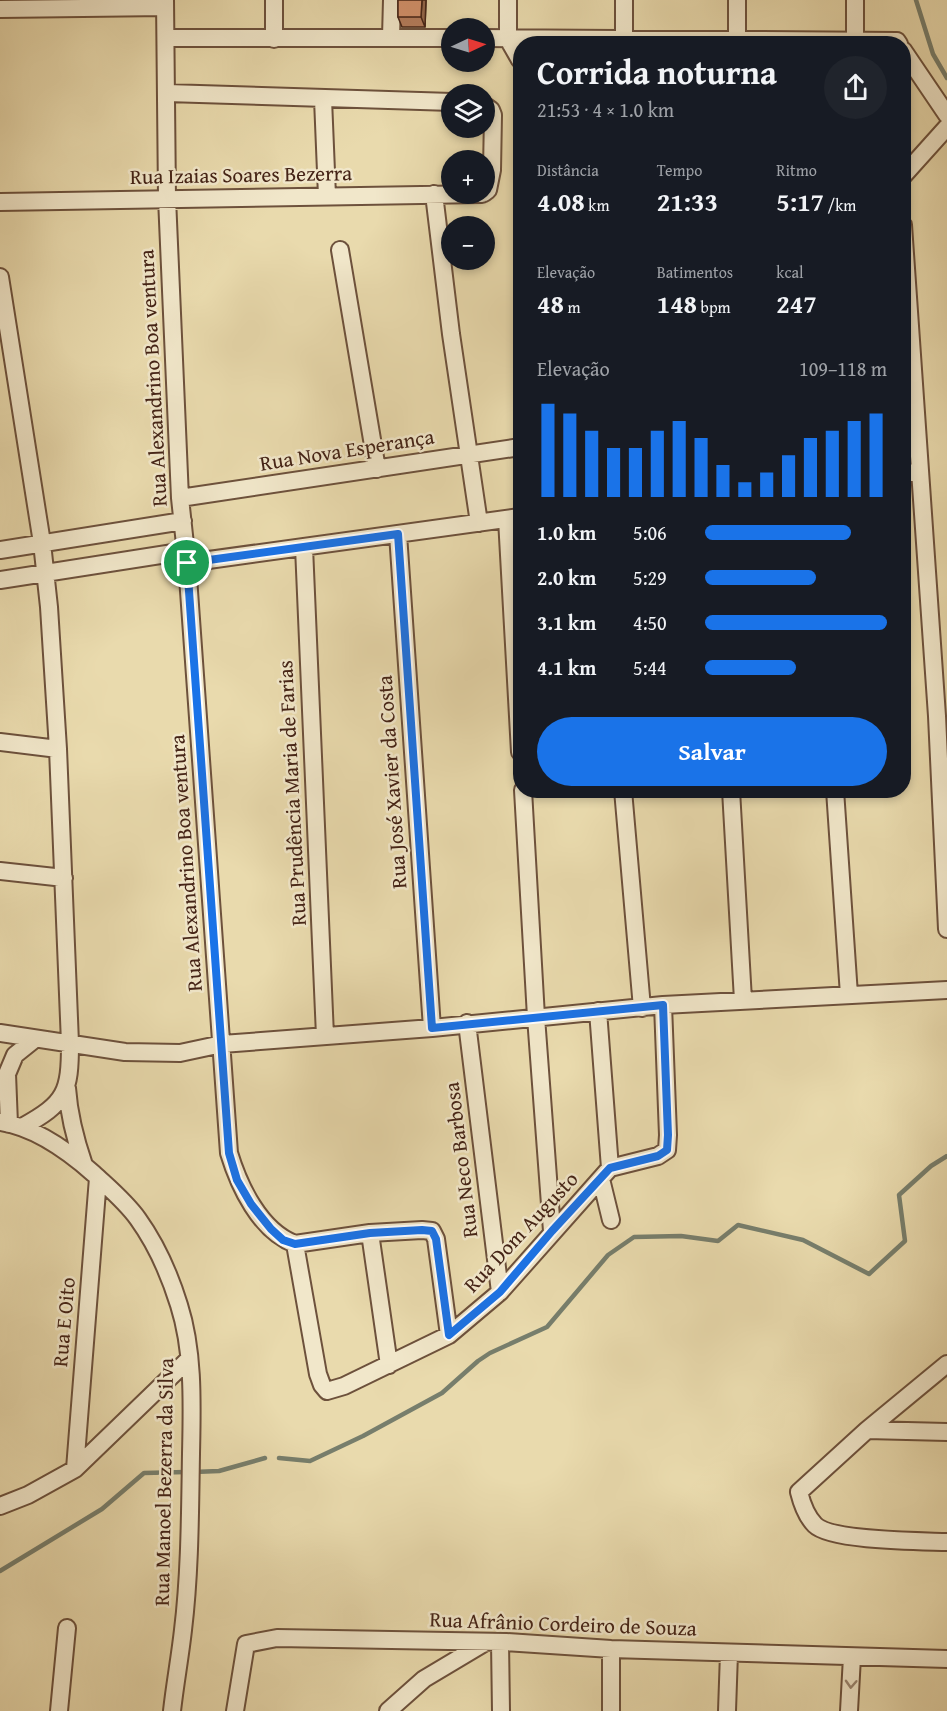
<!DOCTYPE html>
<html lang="pt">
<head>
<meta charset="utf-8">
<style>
	:root { --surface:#171b24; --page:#20242c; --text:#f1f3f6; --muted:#9ea1a6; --accent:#1a73e8 }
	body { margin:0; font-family:"Gentium Book Plus",serif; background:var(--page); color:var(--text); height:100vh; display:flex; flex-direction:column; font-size:22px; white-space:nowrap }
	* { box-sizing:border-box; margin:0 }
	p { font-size:20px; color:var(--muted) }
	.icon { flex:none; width:33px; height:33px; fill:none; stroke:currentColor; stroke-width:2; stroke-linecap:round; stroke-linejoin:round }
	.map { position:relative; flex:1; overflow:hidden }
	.drawer { position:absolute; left:513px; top:36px; width:398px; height:762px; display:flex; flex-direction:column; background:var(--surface); border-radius:24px; box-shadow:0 3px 9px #0003 }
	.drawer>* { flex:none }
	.needle { width:39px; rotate:86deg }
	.tools { position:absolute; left:441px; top:18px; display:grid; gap:12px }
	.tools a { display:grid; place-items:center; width:54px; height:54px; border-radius:50%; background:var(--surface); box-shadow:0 3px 9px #0003; font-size:30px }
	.pin { position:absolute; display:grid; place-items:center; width:51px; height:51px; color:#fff; margin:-26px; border:3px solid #fff; border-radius:50%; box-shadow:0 2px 6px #0007 }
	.round { display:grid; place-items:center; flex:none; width:63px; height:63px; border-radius:32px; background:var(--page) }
	.headline { display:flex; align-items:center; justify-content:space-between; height:102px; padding:0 24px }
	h1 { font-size:33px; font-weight:800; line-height:45px }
	.metrics { display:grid; grid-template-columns:repeat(3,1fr); gap:9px; height:102px; padding:6px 24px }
	.metrics div { display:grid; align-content:center }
	.metrics b { font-size:26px; font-weight:800 }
	.metrics small { font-size:16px; font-weight:400 }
	.metrics p { font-size:16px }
	.chart { height:168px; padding:12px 24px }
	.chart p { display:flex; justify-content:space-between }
	.chart svg { width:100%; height:108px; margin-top:6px; stroke:var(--accent); stroke-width:6 }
	.action { display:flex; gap:12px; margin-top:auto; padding:12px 24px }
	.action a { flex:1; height:69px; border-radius:36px; background:var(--accent); color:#fff; font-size:24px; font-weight:800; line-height:69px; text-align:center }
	ul { padding:0 24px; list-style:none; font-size:20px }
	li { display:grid; grid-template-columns:96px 72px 1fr; align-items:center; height:45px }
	li i { height:15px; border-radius:8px; background:var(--accent) }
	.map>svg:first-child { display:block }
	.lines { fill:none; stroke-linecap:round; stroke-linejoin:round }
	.stream { stroke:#777e6c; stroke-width:4.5 }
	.minor-casing { stroke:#6d513c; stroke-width:20 }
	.minor { stroke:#f1e7ca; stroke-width:16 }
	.wall { fill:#b57d5c; stroke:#442316; stroke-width:1.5 }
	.shaded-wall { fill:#93664b; stroke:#442316; stroke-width:1.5 }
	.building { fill:#d2916b; stroke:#442316; stroke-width:1.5 }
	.oneway { stroke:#9a8570 }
	.route-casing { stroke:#fff; stroke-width:12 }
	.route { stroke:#1a73e8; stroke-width:8 }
	.labels { text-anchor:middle; stroke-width:5; stroke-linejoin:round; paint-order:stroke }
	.street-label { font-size:21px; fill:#442316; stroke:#f1e7ca }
</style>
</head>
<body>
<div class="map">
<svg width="947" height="1711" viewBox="0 0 947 1711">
	<rect width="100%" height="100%" fill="#e9daad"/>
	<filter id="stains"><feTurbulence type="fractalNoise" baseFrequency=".00333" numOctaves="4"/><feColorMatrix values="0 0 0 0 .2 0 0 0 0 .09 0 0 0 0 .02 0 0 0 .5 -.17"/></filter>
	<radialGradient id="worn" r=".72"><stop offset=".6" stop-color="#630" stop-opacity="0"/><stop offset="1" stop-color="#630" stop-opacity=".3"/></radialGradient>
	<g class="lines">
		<path class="stream" d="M916,0L933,54L947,78
			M279,1458L310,1461L363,1436L442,1393L478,1361L490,1353L547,1327L608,1255L634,1237L681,1236L718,1241L738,1225L803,1240L869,1274L905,1241L899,1195L931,1166L947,1156
			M194,1472L219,1471L265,1458
			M0,1571L102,1509L144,1473L186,1472"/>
		<g class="minor-casing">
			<path id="minor" d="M165,0L167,198L180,498L187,563L229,1153C239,1186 260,1231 295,1244L318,1374L322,1385L327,1391L344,1386L449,1335L500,1292L610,1168L658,1156L667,1150L668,1135L663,1005
				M508,0V39L520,60
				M0,9L165,7
				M391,37L392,0
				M166,38H452
				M484,38L897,41L899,44
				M624,38V0
				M274,39V0
				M737,41V0
				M855,41V0
				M903,50L947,115
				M167,93L452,102
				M323,99L327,196
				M484,105L491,110L493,115L492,170L488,190L484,193
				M903,176L947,127
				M434,194L451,334L479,523
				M0,202L482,194
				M903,225L937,716L947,929
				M340,250L377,469
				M0,277L42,543L49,607L58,749L70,1043C70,1092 66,1103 22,1127
				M903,474L920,471
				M180,498L520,447
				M507,519L520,752
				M398,534L432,1028
				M304,547L325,1036
				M0,550L183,521
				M187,563L520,517
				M0,580L186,551
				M0,742L58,749
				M523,790L536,1017L552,1231
				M623,790L642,1008
				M731,790L743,1000
				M835,790L849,995
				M0,871L64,878
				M598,1011L610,1168
				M467,1023L500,1292
				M0,1033L125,1052L180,1053L222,1044L432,1028L663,1005L947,990
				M67,1088C69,1116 75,1139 84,1165
				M0,1122C35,1127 68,1151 94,1174C109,1188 126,1202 138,1219C156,1244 170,1276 179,1305C194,1352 192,1405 191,1454C190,1512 190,1572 183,1630C180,1657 175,1684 172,1711
				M9,1124L7,1074L15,1055L35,1039
				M601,1179L611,1220
				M370,1233L389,1365
				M295,1244L370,1233L422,1230L432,1231L436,1239L449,1335
				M947,1364L867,1430L799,1492C802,1504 806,1516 815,1525C831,1541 921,1541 947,1542
				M867,1430L947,1432
				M75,1469L98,1178
				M0,1506L28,1495L75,1469L189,1359
				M500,1642L501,1711
				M611,1649V1711
				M59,1711L67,1628
				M235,1711L246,1644L277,1638L506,1642L611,1649L947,1659
				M388,1711L424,1679L486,1642
				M727,1711L729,1653
				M849,1711L852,1657"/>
		</g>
		<use href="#minor" class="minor"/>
	</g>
	<path class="wall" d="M398,0H426L425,27H402L398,17Z"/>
	<path class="shaded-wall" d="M422,0H426L425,27L421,17Z"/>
	<path class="building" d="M398,0H422L421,17H398Z"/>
	<defs><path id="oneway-chevron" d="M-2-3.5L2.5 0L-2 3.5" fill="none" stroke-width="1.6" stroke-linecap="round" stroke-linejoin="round" transform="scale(1.5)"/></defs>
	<use class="oneway" href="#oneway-chevron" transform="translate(851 1684) rotate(93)"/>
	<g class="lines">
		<g class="route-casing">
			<path id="route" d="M398,534L432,1028L663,1005L668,1135L667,1150L658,1156L610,1168L552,1231L500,1292L449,1335L436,1239L432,1231L422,1230L370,1233L295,1244L283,1240L271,1229L251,1204L237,1180L229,1153L187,563Z"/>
		</g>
		<use href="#route" class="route"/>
	</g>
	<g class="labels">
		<g class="street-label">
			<text transform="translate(241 175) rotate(-1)" y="7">Rua Izaias Soares Bezerra</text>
			<text transform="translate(153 378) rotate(-93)" y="7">Rua Alexandrino Boa ventura</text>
			<text transform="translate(347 450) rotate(-9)" y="7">Rua Nova Esperança</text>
			<text transform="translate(392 782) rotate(-94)" y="7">Rua José Xavier da Costa</text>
			<text transform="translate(292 793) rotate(-93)" y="7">Rua Prudência Maria de Farias</text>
			<text transform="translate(186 863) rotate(-94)" y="7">Rua Alexandrino Boa ventura</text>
			<text transform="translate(461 1160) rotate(-97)" y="7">Rua Neco Barbosa</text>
			<text transform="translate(521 1232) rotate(-47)" y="7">Rua Dom Augusto</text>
			<text transform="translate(64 1322) rotate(-85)" y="7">Rua E Oito</text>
			<text transform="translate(164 1482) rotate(-89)" y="7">Rua Manoel Bezerra da Silva</text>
			<text transform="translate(563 1624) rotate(2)" y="7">Rua Afrânio Cordeiro de Souza</text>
		</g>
	</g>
	<rect width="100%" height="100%" filter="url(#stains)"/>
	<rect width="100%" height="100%" fill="url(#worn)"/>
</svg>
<div class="tools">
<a><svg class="needle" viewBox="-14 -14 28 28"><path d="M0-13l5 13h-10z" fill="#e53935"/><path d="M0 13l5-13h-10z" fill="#9ea1a6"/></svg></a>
<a><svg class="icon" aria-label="layers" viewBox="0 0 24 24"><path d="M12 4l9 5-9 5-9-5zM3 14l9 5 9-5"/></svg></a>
<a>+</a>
<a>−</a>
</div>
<div class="pin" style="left:187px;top:563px;background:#1e9e55"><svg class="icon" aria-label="arrive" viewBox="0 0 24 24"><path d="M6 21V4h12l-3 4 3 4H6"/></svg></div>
<section class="drawer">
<div class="headline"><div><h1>Corrida noturna</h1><p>21:53 · 4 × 1.0 km</p></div><a class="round"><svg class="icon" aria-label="share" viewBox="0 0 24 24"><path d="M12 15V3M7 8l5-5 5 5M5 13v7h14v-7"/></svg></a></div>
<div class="metrics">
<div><p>Distância</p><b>4.08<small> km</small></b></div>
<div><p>Tempo</p><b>21:33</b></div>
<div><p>Ritmo</p><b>5:17<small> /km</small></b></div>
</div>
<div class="metrics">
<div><p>Elevação</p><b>48<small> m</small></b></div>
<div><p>Batimentos</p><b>148<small> bpm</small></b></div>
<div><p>kcal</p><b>247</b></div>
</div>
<div class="chart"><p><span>Elevação</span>109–118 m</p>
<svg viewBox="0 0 160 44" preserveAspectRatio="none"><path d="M5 44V6M15 44V10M25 44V17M35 44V24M45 44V24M55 44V17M65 44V13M75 44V20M85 44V31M95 44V38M105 44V34M115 44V27M125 44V20M135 44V17M145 44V13M155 44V10"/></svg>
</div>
<ul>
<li><b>1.0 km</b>5:06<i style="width:80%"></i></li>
<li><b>2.0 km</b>5:29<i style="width:61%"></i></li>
<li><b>3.1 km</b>4:50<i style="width:100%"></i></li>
<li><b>4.1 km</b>5:44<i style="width:50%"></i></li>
</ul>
<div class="action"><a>Salvar</a></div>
</section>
</div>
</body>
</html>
